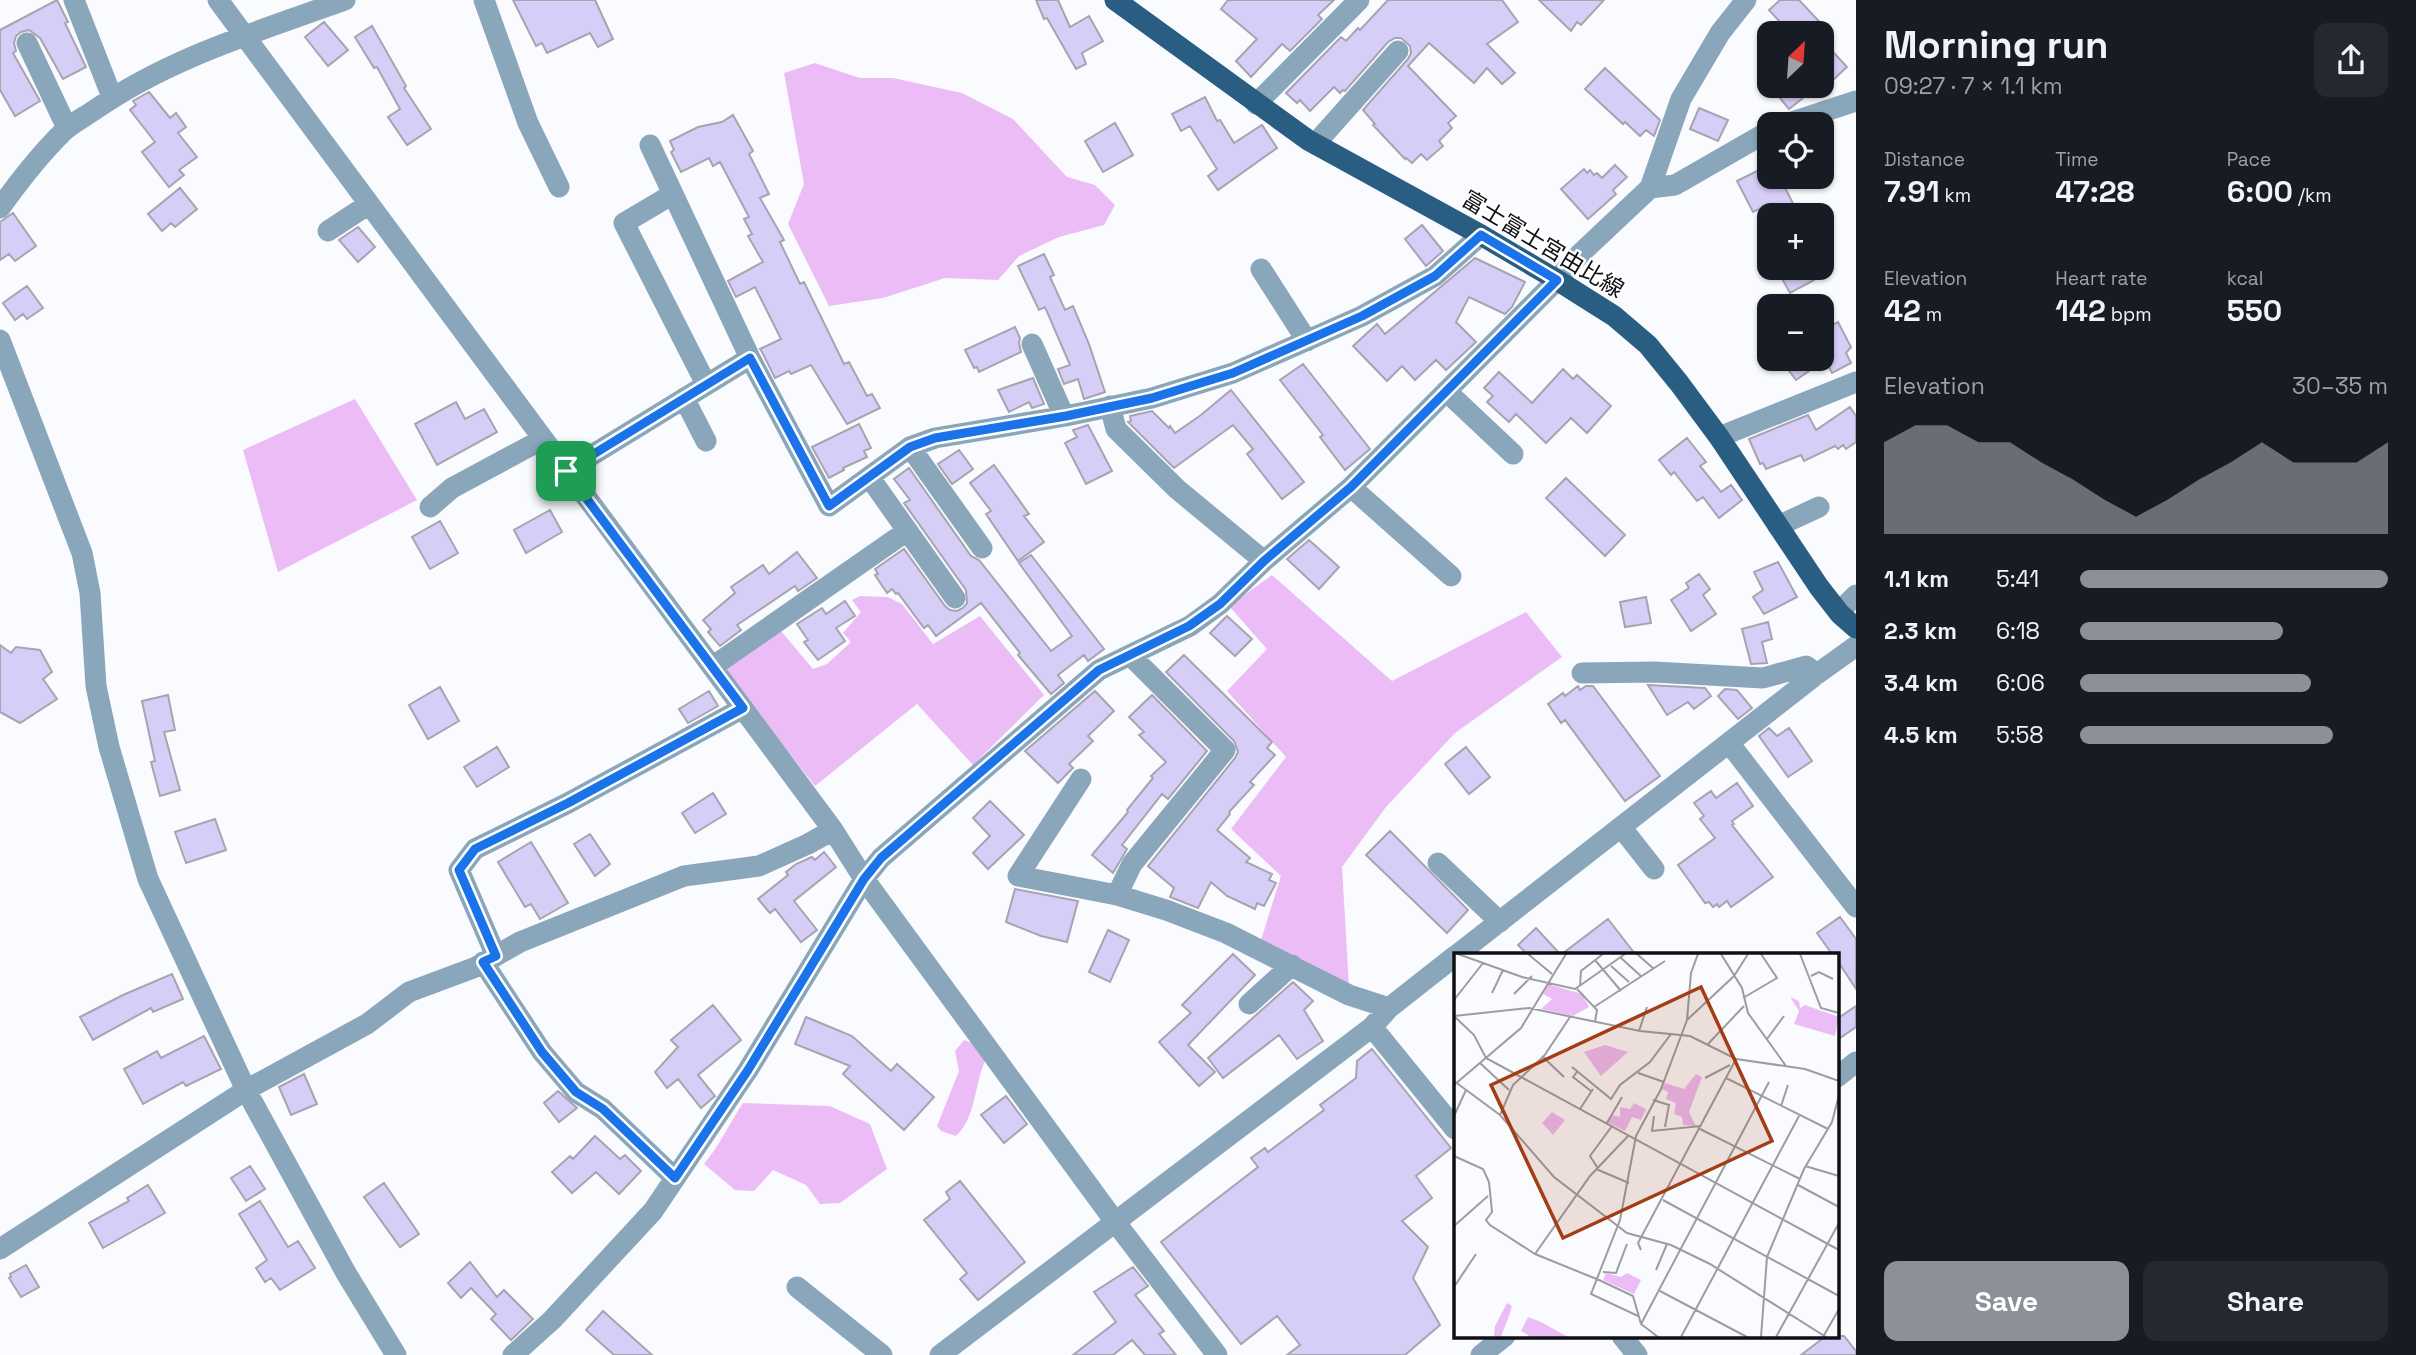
<!DOCTYPE html>
<html lang="en">
<head>
<meta charset="utf-8">
<style>
	:root { --surface:#171b24; --page:#242831; --text:#f1f3f6; --muted:#9ea1a6; --accent:#8c9099 }
	body { margin:0; font-family:"Space Grotesk","Noto Sans JP",sans-serif; background:var(--page); color:var(--text); height:100vh; display:flex; flex-direction:column; font-size:26px; white-space:nowrap }
	* { box-sizing:border-box; margin:0 }
	p { font-size:23px; color:var(--muted) }
	.icon { flex:none; width:38px; height:38px; fill:none; stroke:currentColor; stroke-width:2; stroke-linecap:round; stroke-linejoin:round }
	.map { position:relative; flex:1; overflow:hidden }
	.details { display:flex; flex-direction:column; background:var(--surface); width:560px }
	.details>* { flex:none }
	.needle { width:46px; rotate:25deg }
	.controls { position:absolute; left:1757px; top:21px; display:grid; gap:14px }
	.controls a { display:grid; place-items:center; width:77px; height:77px; border-radius:14px; background:var(--surface); box-shadow:0 2px 5px #0004; font-size:35px }
	.pin { position:absolute; display:grid; place-items:center; width:60px; height:60px; color:#fff; margin:-30px; border-radius:14px; box-shadow:0 4px 10px #0006 }
	.round { display:grid; place-items:center; flex:none; width:74px; height:74px; border-radius:14px; background:var(--page) }
	.overview { display:flex; align-items:center; justify-content:space-between; height:119px; padding:0 28px }
	h1 { font-size:38px; font-weight:700; line-height:52px }
	.stats { display:grid; grid-template-columns:repeat(3,1fr); gap:10px; height:119px; padding:7px 28px }
	.stats div { display:grid; align-content:center }
	.stats b { font-size:30px; font-weight:700 }
	.stats small { font-size:19px; font-weight:400 }
	.stats p { font-size:19px }
	.chart { height:196px; padding:14px 28px }
	.chart p { display:flex; justify-content:space-between }
	.chart svg { width:100%; height:126px; margin-top:7px; fill:var(--accent); opacity:.7 }
	.primary-button { display:flex; gap:14px; margin-top:auto; padding:14px 28px }
	.primary-button a { flex:1; height:80px; border-radius:14px; background:var(--accent); color:#fff; font-size:28px; font-weight:700; line-height:80px; text-align:center }
	.primary-button a+a { background:var(--page); color:var(--text) }
	ul { padding:0 28px; list-style:none; font-size:23px }
	li { display:grid; grid-template-columns:112px 84px 1fr; align-items:center; height:52px }
	li i { height:18px; border-radius:9px; background:var(--accent) }
	main { display:flex; flex:1; min-height:0 }
	.map>svg:first-child { display:block }
	.green { fill:#ecbcf6 }
	.building { fill:#d6cef7; stroke:#a6a4b1; stroke-width:2 }
	.lines { fill:none; stroke-linecap:round; stroke-linejoin:round }
	.street { stroke:#8aa6bb; stroke-width:21 }
	.primary { stroke:#295e82; stroke-width:21 }
	.route-casing { stroke:#fff; stroke-width:14 }
	.route { stroke:#1a73e8; stroke-width:9 }
	.labels { text-anchor:middle; stroke-width:5; stroke-linejoin:round; paint-order:stroke }
	.street-label { font-size:23px; fill:#0e1014; stroke:#fff }
	.inset-road { fill:none; stroke:#9c9da0; stroke-width:2 }
	.view { fill:#a33d15; fill-opacity:0.15; stroke:#a33d15; stroke-width:3.5 }
	.inset-edge { fill:none; stroke:#0e1014; stroke-width:3.5 }
</style>
</head>
<body>
<main>
<div class="map">
<svg width="1856" height="1355" viewBox="0 0 1856 1355">
	<rect width="100%" height="100%" fill="#fafbfe"/>
	<path class="green" d="M815,63L860,78H893L962,93L1013,119L1067,177L1095,185L1115,205L1104,225L1059,237L1019,256L998,280L945,278L883,298L829,306L788,224L804,184L784,73Z
		M355,399L417,500L278,572L243,450Z
		M1272,575L1392,681L1526,612L1562,657L1455,733L1386,807L1342,867L1349,987L1261,940L1281,876L1231,829L1286,757L1227,691L1267,649L1229,606Z
		M860,596L888,597L902,604L933,644L980,616L1044,695L973,765L917,704L815,786L722,668L781,631L813,669L827,664L851,642L843,633L861,612L852,600Z
		M964,1040L975,1044L985,1061C974,1085 976,1118 956,1136L941,1131L937,1126L959,1071L955,1051Z
		M743,1103L830,1106L870,1124L887,1169L840,1203L820,1204L806,1185L773,1170L754,1191L735,1190L704,1164C720,1145 729,1124 743,1103Z"/>
	<path class="building" d="M57,0L68,22L65,23L86,67L63,79L40,38L29,30L21,32L16,36L14,43L16,51L13,53L40,101L15,116L0,90V30Z
		M513,0H595L613,39L598,47L590,33L547,53L542,43L536,46Z
		M1036,0H1058L1070,27L1089,16L1103,41L1082,53L1086,64L1076,69L1047,18L1044,19Z
		M1228,0H1334L1318,15L1322,19L1290,51L1282,44L1251,77L1236,61L1257,39L1221,9Z
		M1388,0H1502L1518,22L1487,44L1515,73L1502,84L1487,68L1474,83L1429,43L1408,66L1456,116L1448,123L1452,128L1439,141L1443,146L1427,160L1421,154L1412,163L1406,158L1405,159L1373,125L1375,124L1363,110L1408,59L1411,53L1410,46L1401,38H1395L1388,42L1345,91L1343,90L1340,93L1334,87L1310,111L1300,100L1297,103L1286,93L1341,37L1346,41L1358,28L1360,30Z
		M1539,0H1604L1581,25L1577,22L1571,31Z
		M1780,0H1799L1830,33H1790L1769,10Z
		M324,22L348,50L328,66L305,37Z
		M372,26L406,86L404,88L431,129L407,145L388,117L400,109L377,67L374,68L355,37Z
		M1822,40L1847,67L1833,80L1829,76L1822,83Z
		M1605,68L1660,120L1654,136L1646,130L1640,136L1625,122L1623,124L1585,89Z
		M1770,86H1818L1789,109Z
		M149,92L170,118L176,113L186,127L178,133L197,157L179,170L184,175L169,187L142,152L155,142L130,110L136,105L133,101Z
		M1205,97L1217,121L1220,120L1234,143L1262,125L1277,148L1218,190L1208,176L1217,169L1190,126L1181,131L1172,114Z
		M1699,108L1728,120L1718,141L1690,129Z
		M733,115L753,151L749,154L769,194L760,198L784,240L780,242L800,284L804,282L844,364L849,362L867,396L872,394L880,408L847,424L811,365L791,374L789,371L775,378L762,352L760,349L781,339L755,287L736,297L728,281L763,262L748,236L752,234L744,219L749,217L720,162L713,166L709,158L681,172L671,152L674,150L670,141L698,127L722,122Z
		M1115,123L1133,155L1103,172L1085,141Z
		M1615,165L1627,177L1613,190L1616,194L1588,219L1561,189L1584,169L1587,173L1590,170L1594,175L1597,173L1602,178Z
		M1767,166L1769,177H1773L1778,186L1783,184L1799,215H1765L1761,208L1753,212L1737,181Z
		M180,188L197,209L175,227L171,223L162,231L148,214Z
		M13,213L36,246L15,261L9,254L0,260V222Z
		M1422,225L1443,251L1426,266L1405,239Z
		M358,227L375,247L358,262L339,240Z
		M1044,254L1054,275L1050,277L1065,310L1073,306L1089,344L1105,392L1084,399L1078,379L1064,384L1058,369L1070,365L1045,307L1039,310L1018,266Z
		M1475,258L1525,282L1512,307L1505,314L1469,297L1456,322L1476,342L1446,370L1436,360L1415,380L1402,366L1387,381L1353,346L1377,324L1385,334Z
		M1776,268H1807L1814,280L1790,293Z
		M27,286L43,308L27,319L23,314L15,320L3,303Z
		M1838,322L1851,347L1846,353L1851,363L1832,373L1825,360L1796,380L1780,359H1825L1822,353V331Z
		M1015,327L1020,338L1019,343L1021,352L979,372L977,367L974,368L965,350Z
		M1303,364L1370,449L1345,470L1320,437L1323,435L1280,380Z
		M1563,369L1573,379L1577,375L1611,406L1587,433L1571,418L1546,443L1516,414L1509,422L1487,402L1493,396L1484,388L1499,372L1532,403Z
		M1033,378L1044,404L1032,408L1029,402L1009,412L998,390Z
		M1231,390L1304,482L1282,499L1247,454L1253,449L1233,425L1174,468L1128,422L1131,421L1130,416L1152,411L1169,428L1170,426L1175,433L1201,415Z
		M456,402L465,419L484,409L497,432L437,465L415,424Z
		M1850,407L1856,416V442L1846,449L1843,445L1838,449L1835,446L1804,461L1801,455L1766,469L1763,463L1760,464L1749,439L1808,415L1816,430Z
		M859,424L871,448L864,451L867,457L843,468L844,470L829,478L812,447Z
		M1088,425L1112,471L1086,484L1065,443L1077,437L1073,430Z
		M1687,438L1706,462L1700,466L1721,492L1731,485L1742,500L1719,518L1703,497L1697,501L1674,472L1671,475L1659,460Z
		M959,450L973,469L952,484L938,464Z
		M994,465L1029,514L1024,516L1044,542L1018,561L986,514L991,511L970,483Z
		M909,468L971,556L979,560L1051,651L1072,636L1019,563L1031,555L1104,649L1088,661L1084,655L1058,675L1064,683L1051,694L1018,655L1020,653L981,603L936,636L928,625L924,628L898,593L896,594L892,589L887,593L875,575L878,574L875,569L904,549L945,606L950,610L957,611L963,608L967,603L966,590L904,503L910,500L894,479Z
		M1566,478L1625,535L1605,556L1546,498Z
		M550,510L562,532L526,553L514,530Z
		M440,521L458,553L430,569L412,537Z
		M1309,540L1339,567L1319,589L1287,559Z
		M797,552L817,578L798,591L795,586L737,625L741,630L720,646L708,632L711,629L703,620L735,593L731,587L763,565L769,574Z
		M1778,562L1797,597L1764,614L1753,597L1763,590L1754,572Z
		M1699,574L1710,589L1703,595L1716,614L1691,631L1671,600L1689,588L1686,583Z
		M1646,597L1651,623L1625,627L1620,602Z
		M845,601L855,616L836,628L845,641L818,660L804,642L808,640L797,624L822,608L826,614Z
		M1227,616L1252,639L1235,656L1210,633Z
		M1768,622L1772,639L1762,642L1767,663L1751,664L1742,629Z
		M0,645L11,653L16,647L40,650L52,672L43,679L57,699L20,723L0,712Z
		M1184,655L1272,742L1267,748L1275,755L1250,782L1254,785L1229,812L1230,814L1217,830L1250,858L1246,862L1272,874L1269,880L1276,883L1264,906L1257,903L1255,909L1227,896L1211,882L1198,908L1170,897L1174,888L1148,866L1235,758L1238,752L1234,741L1166,672Z
		M1648,685L1705,688L1711,696L1694,709L1688,702L1667,715Z
		M1578,686L1580,690L1586,686H1593L1660,776L1625,801L1565,720L1561,723L1548,704L1563,693L1565,696Z
		M440,687L459,721L428,739L409,705Z
		M1725,689L1737,690L1752,708L1738,719L1718,696Z
		M709,691L718,706L688,723L679,709Z
		M1095,691L1114,711L1088,736L1093,741L1069,764L1073,768L1058,783L1025,751Z
		M168,695L175,730L164,732L180,790L160,796L151,762L155,761L142,701Z
		M1152,695L1207,751L1168,799L1162,794L1122,845L1127,849L1113,873L1092,855L1128,812L1127,810L1153,778L1151,776L1166,762L1139,735L1144,732L1129,717Z
		M1769,728L1777,736L1789,728L1812,761L1788,777L1759,736Z
		M497,747L509,767L477,787L464,767Z
		M1466,747L1490,777L1469,794L1445,764Z
		M1737,783L1753,806L1732,821L1734,824L1732,825L1773,877L1731,907L1727,901L1719,907L1717,904L1713,907L1709,902L1705,903L1678,865L1715,838L1700,819L1704,816L1694,803L1711,791L1716,798Z
		M713,793L726,814L695,833L682,813Z
		M990,801L1024,835L988,869L973,853L990,836L973,818Z
		M215,819L226,850L186,863L175,832Z
		M1390,831L1468,910L1447,933L1366,855Z
		M590,834L610,864L595,876L574,844Z
		M531,842L568,903L540,919L531,904L525,907L498,862Z
		M824,852L836,867L794,901L817,930L801,942L775,909L770,913L758,899L788,875L786,872L796,864L812,857L815,860Z
		M1015,889L1078,901L1067,942L1041,936L1006,922Z
		M1840,917L1856,939V989L1837,960V954H1832L1817,933Z
		M1608,919L1635,954H1562Z
		M1536,928L1560,954H1527L1518,945Z
		M1108,930L1129,940L1110,982L1089,972Z
		M1233,954L1255,975L1188,1045L1215,1072L1199,1086L1159,1042L1191,1013L1182,1005Z
		M172,974L183,999L153,1012L151,1008L93,1040L80,1017L123,995Z
		M1293,982L1313,1001L1304,1010L1323,1041L1297,1059L1279,1035L1223,1078L1208,1058Z
		M713,1005L741,1040L698,1075L715,1096L701,1108L678,1079L667,1088L655,1072L678,1047L671,1040Z
		M1856,1006V1027L1837,1040V1019Z
		M806,1017L852,1036L891,1071L897,1064L934,1097L904,1130L843,1074L850,1066L795,1044Z
		M204,1036L221,1069L186,1086L183,1082L143,1104L124,1069L157,1051L161,1058Z
		M1372,1049L1451,1148L1416,1176L1432,1198L1402,1221L1428,1247L1413,1278L1440,1325L1405,1355H1287L1300,1345L1277,1316L1241,1344L1161,1242L1258,1167L1251,1158L1265,1148L1268,1152L1324,1110L1320,1105L1356,1078L1357,1061Z
		M304,1074L317,1104L291,1115L279,1087Z
		M558,1091L577,1108L559,1122L544,1103Z
		M1006,1096L1027,1124L1004,1143L981,1115Z
		M595,1136L620,1159L625,1155L641,1171L619,1194L596,1172L572,1193L552,1172L570,1156L573,1159Z
		M250,1166L265,1189L246,1201L231,1178Z
		M960,1181L1025,1262L978,1300L960,1279L967,1273L924,1220L950,1199L946,1192Z
		M384,1183L419,1234L400,1247L364,1197Z
		M148,1185L165,1213L103,1248L89,1223L129,1201L127,1198Z
		M260,1201L288,1247L298,1241L315,1268L280,1290L271,1278L265,1282L256,1268L267,1260L239,1214Z
		M470,1262L497,1297L504,1290L533,1319L511,1340L491,1319L496,1314L471,1288L461,1298L448,1283Z
		M26,1265L39,1287L21,1297L9,1278L11,1277L10,1274Z
		M1133,1267L1148,1286L1135,1295L1164,1331L1159,1334L1176,1355H1145L1132,1340L1113,1355H1073L1116,1322L1094,1292Z
		M603,1311L652,1355H614L586,1330Z
		M1826,1336H1844L1856,1351V1355H1801Z"/>
	<g class="lines">
		<path class="street" d="M74,0L112,97
			M218,0L833,830L864,879L1116,1223L1217,1355
			M484,0L528,123L559,187
			M27,43L67,128
			M1256,104L1359,0
			M1786,124L1856,101
			M1315,144L1398,51
			M650,145L750,358L829,506L910,447L935,438L1066,416L1152,398L1233,373L1362,316L1435,276L1481,235
			M1650,188L1681,99L1720,33L1746,0
			M673,194L624,223L706,384
			M0,208C20,180 40,154 65,130C74,122 86,116 96,109C171,57 260,31 345,0
			M328,231L369,204
			M1261,269L1307,341
			M0,340L82,553L90,593L96,686L109,747L148,879L246,1090L346,1273L396,1355
			M1032,344L1064,416
			M1446,391L1513,454
			M684,398L706,441
			M1110,406L1116,429L1177,489L1264,561
			M1719,437L1856,382
			M910,447L982,548
			M566,471L750,358
			M870,478L955,598
			M1351,487L1451,576
			M430,507L452,488L543,439
			M1778,526L1819,507
			M1839,612L1856,595
			M712,667L907,531
			M1582,673L1654,672L1763,678L1806,666L1817,674
			M1729,743L1856,907
			M1081,779L1018,876L1117,895L1166,910L1226,933L1349,995L1389,1008
			M1621,827L1654,869
			M1438,863L1500,922
			M1117,895L1132,864L1225,750L1130,655
			M1458,954L1817,674L1856,646
			M496,956L459,870L475,849L568,803L743,708
			M483,962L542,1052L576,1092L603,1109L675,1178
			M1249,1004L1292,965
			M1372,1027L1455,1129
			M1837,1077L1856,1062
			M0,1249L246,1090L367,1024L409,992L476,967L520,942L684,876L759,866L808,844L833,830
			M797,1287L882,1355
			M1622,1336L1637,1355
			M513,1355L552,1320L653,1211L748,1070L864,879L881,858L1099,670L1190,626L1220,604L1264,561L1351,487L1557,280L1580,254L1650,188L1675,185L1769,131
			M940,1355L1372,1027L1389,1008L1455,956
			M1481,1355L1505,1336"/>
		<path class="primary" d="M1115,0L1308,140L1481,235L1557,280L1614,316L1648,345L1679,383L1719,437L1819,587L1840,614L1856,628"/>
	</g>
	<g class="lines">
		<g class="route-casing">
			<path id="route" d="M1481,235L1557,280L1351,487L1264,561L1220,604L1189,626L1099,670L881,858L864,879L748,1070L675,1178L603,1109L576,1092L542,1052L483,962L496,956L459,870L475,849L568,803L743,708L566,471L750,358L829,506L910,447L935,438L1066,416L1152,398L1233,373L1362,316L1435,276Z"/>
		</g>
		<use href="#route" class="route"/>
	</g>
	<g class="labels">
		<g class="street-label">
			<text transform="translate(1543 244) rotate(31)" y="8">富士富士宮由比線</text>
		</g>
	</g>
	<g transform="translate(1454 953)">
		<rect width="385" height="385" fill="#fafbfe"/>
		<path d="M94,31L128,41L135,54L119,63L87,56L98,46L89,41ZM336,44L345,48L346,55L351,52L385,64L381,83L340,71L345,58ZM151,92L174,99L147,123L130,99ZM242,121L248,124L235,159L242,173L229,172L228,164L220,161L222,150L212,146L214,139L208,136L211,130L230,136ZM180,150L192,156L187,167L178,164L171,178L154,170L159,162L166,164V154L176,156ZM98,159L111,167L99,182L88,170ZM152,320L167,324L173,320L187,327L180,341L149,327ZM53,350L58,353L56,360L47,384H40L41,373ZM74,364L87,369L114,384H77L67,378Z" fill="#ecbcf6"/>
		<path class="inset-road" d="M4,1L68,24L121,36L171,1M74,1L98,21M183,1L200,16M267,1L288,35L294,60L332,113M346,1L367,55L385,60M167,5L188,24M141,7L167,38M157,13L175,29M357,23L365,19L379,26M126,33L127,18L149,1M123,36L143,57L141,69M38,40L49,17M60,41L78,23M289,45L323,25L307,1M0,47L29,10M140,54L211,8M0,63L20,82L32,105L385,297M0,63L75,55L186,78L236,83L282,106L351,116L385,128M233,67L237,20L244,1M185,78L193,54M313,86L330,63M254,91L290,53M88,103L110,124M26,110L55,137M118,114L157,146L166,132L196,109L217,81M123,119L119,124L137,138M184,120L210,129M251,125L276,112M272,125L374,176M0,128L46,162L100,224L173,280L217,292L256,311L372,384M0,132L67,75L112,1M199,147L215,152L211,174M327,153L334,132M126,156L139,136M46,162L59,132L90,103L116,64M0,163L12,137M200,163L198,178L247,173M153,170L168,144M246,176L346,226M0,203L29,216L35,229L38,259L32,267L36,272L81,301L145,327M351,213L385,223M143,214L136,203L158,173M142,216L175,230M344,232L385,254M209,247L385,343M0,273L34,243M187,297L184,290L282,106M81,301L136,223L175,182M202,317L213,291M149,319L162,320L173,291M145,327L179,343L187,371L204,384M0,334L22,301M206,338L293,384M184,363L137,341L166,267L182,183L207,136L233,67L280,23L294,1M187,371L315,129M227,384L345,163M307,384L313,304L350,216L378,169L385,142M322,384L385,270M369,384L385,356"/>
		<path class="view" d="M247,34L318,188L109,285L37,132Z"/>
		<rect width="385" height="385" class="inset-edge"/>
	</g>
</svg>
<div class="controls">
<a><svg class="needle" viewBox="-14 -14 28 28"><path d="M0-13l5 13h-10z" fill="#e53935"/><path d="M0 13l5-13h-10z" fill="#9ea1a6"/></svg></a>
<a><svg class="icon" aria-label="locate" viewBox="0 0 24 24"><circle cx="12" cy="12" r="6"/><path d="M12 2v4M12 18v4M2 12h4M18 12h4"/></svg></a>
<a>+</a>
<a>−</a>
</div>
<div class="pin" style="left:566px;top:471px;background:#1e9e55"><svg class="icon" aria-label="arrive" viewBox="0 0 24 24"><path d="M6 21V4h12l-3 4 3 4H6"/></svg></div>
</div>
<section class="details">
<div class="overview"><div><h1>Morning run</h1><p>09:27 · 7 × 1.1 km</p></div><a class="round"><svg class="icon" aria-label="share" viewBox="0 0 24 24"><path d="M12 15V3M7 8l5-5 5 5M5 13v7h14v-7"/></svg></a></div>
<div class="stats">
<div><p>Distance</p><b>7.91<small> km</small></b></div>
<div><p>Time</p><b>47:28</b></div>
<div><p>Pace</p><b>6:00<small> /km</small></b></div>
</div>
<div class="stats">
<div><p>Elevation</p><b>42<small> m</small></b></div>
<div><p>Heart rate</p><b>142<small> bpm</small></b></div>
<div><p>kcal</p><b>550</b></div>
</div>
<div class="chart"><p><span>Elevation</span>30–35 m</p>
<svg viewBox="0 0 160 44" preserveAspectRatio="none"><path d="M0 44V12L10 6L20 6L30 12L40 12L50 19L60 25L70 32L80 38L90 32L100 25L110 19L120 12L130 19L140 19L150 19L160 12V44z"/></svg>
</div>
<ul>
<li><b>1.1 km</b>5:41<i style="width:100%"></i></li>
<li><b>2.3 km</b>6:18<i style="width:66%"></i></li>
<li><b>3.4 km</b>6:06<i style="width:75%"></i></li>
<li><b>4.5 km</b>5:58<i style="width:82%"></i></li>
</ul>
<div class="primary-button"><a>Save</a><a>Share</a></div>
</section>
</main>
</body>
</html>
